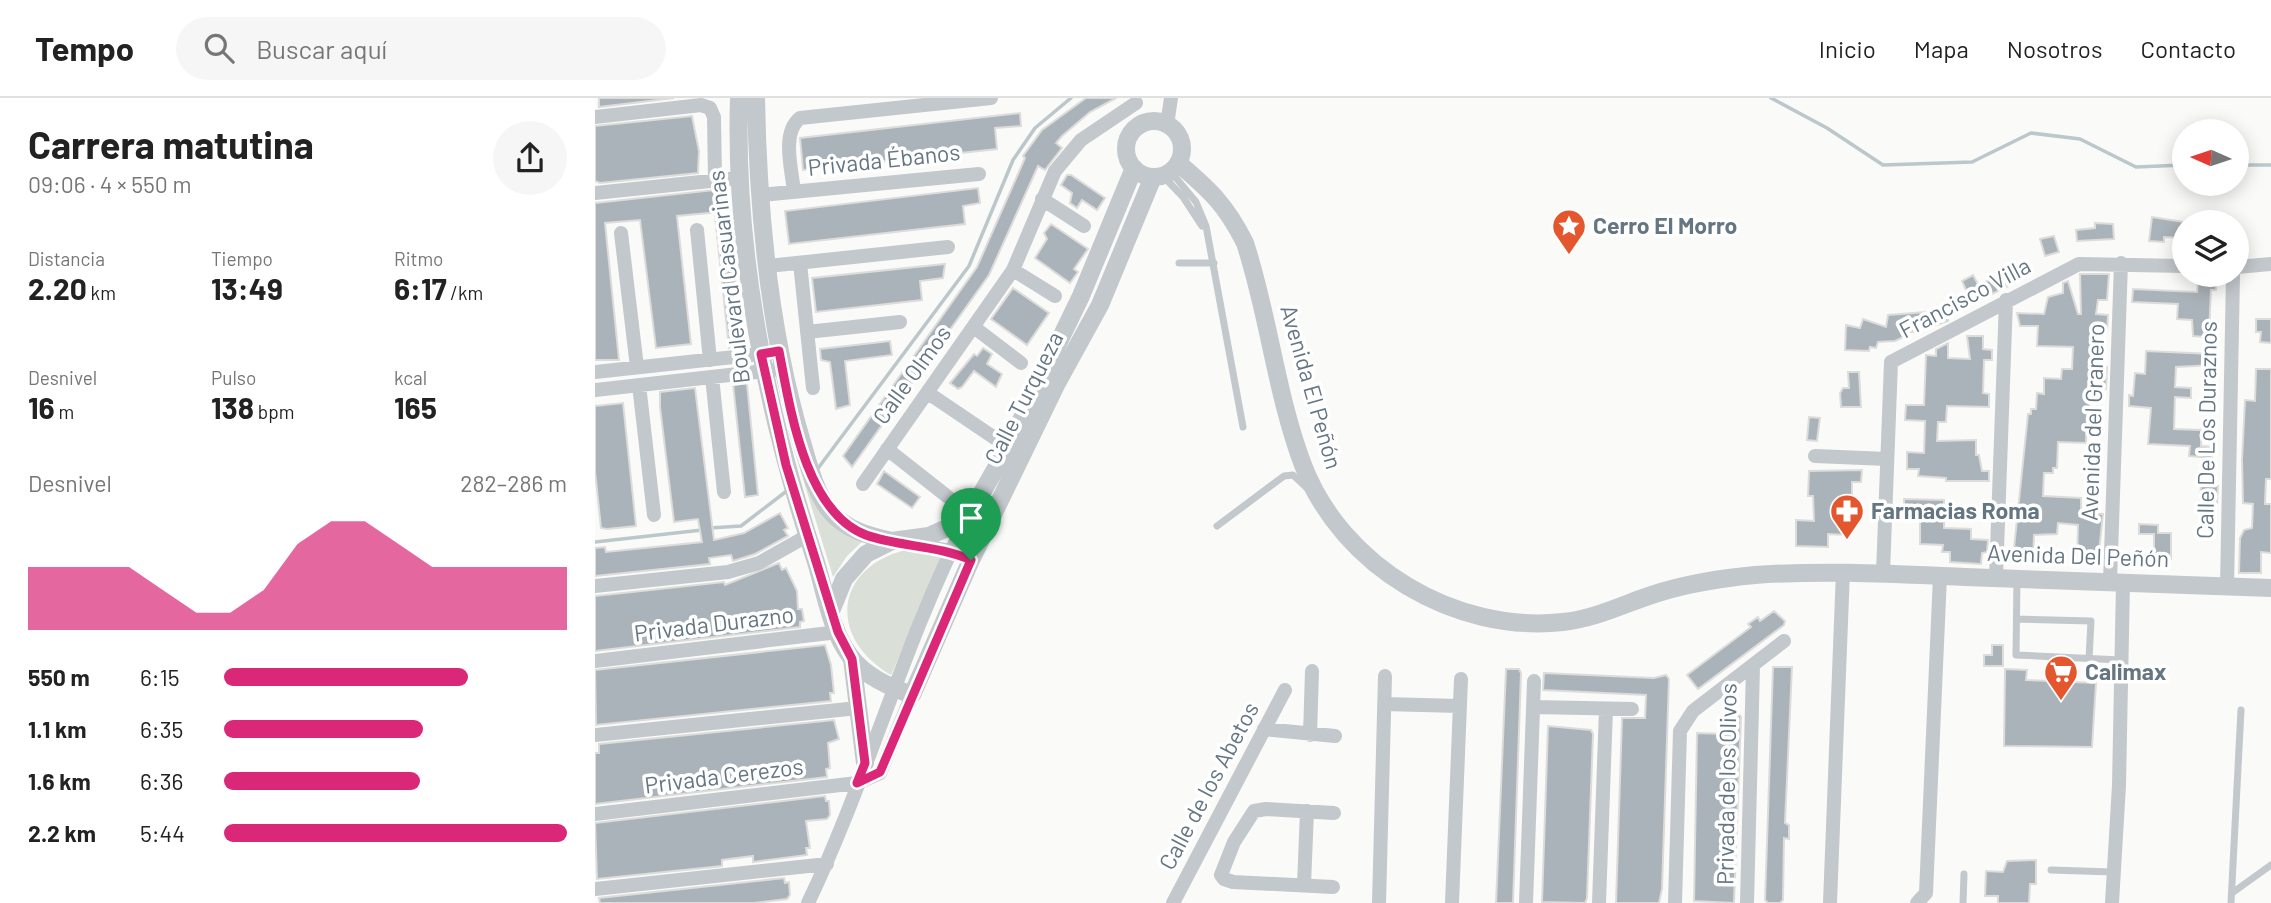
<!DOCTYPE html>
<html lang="es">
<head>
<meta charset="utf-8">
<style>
	:root { --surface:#fff; --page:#f6f6f6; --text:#222; --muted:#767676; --line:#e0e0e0; --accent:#db2777 }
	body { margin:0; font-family:Barlow,sans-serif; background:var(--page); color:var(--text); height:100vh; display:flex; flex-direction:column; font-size:26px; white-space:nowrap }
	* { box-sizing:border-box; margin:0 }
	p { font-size:23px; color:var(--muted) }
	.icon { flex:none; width:38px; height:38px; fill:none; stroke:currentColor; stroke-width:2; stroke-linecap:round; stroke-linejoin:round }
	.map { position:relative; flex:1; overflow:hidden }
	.side { display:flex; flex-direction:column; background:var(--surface); width:595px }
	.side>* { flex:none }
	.needle { width:46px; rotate:273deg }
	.tools { position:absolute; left:1577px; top:21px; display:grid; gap:14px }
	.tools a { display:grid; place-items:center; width:77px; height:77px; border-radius:50%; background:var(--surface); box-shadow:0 4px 18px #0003; font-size:35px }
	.pin { position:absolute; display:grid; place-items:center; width:60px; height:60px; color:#fff; margin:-72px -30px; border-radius:50% 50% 50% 0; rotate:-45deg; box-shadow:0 0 7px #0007 }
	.pin .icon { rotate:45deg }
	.round { display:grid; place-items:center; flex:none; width:74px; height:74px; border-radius:37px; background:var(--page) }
	.overview { display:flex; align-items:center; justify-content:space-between; height:119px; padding:0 28px }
	h1 { font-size:38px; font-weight:700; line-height:52px }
	.stats { display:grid; grid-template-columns:repeat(3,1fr); gap:10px; height:119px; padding:7px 28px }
	.stats div { display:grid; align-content:center }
	.stats b { font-size:30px; font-weight:700 }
	.stats small { font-size:19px; font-weight:400 }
	.stats p { font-size:19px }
	.chart { height:196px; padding:14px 28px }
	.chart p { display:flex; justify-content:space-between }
	.chart svg { width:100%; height:126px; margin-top:7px; fill:var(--accent); opacity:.7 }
	ul { padding:0 28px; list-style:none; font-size:23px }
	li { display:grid; grid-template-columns:112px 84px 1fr; align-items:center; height:52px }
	li i { height:18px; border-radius:9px; background:var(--accent) }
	header { display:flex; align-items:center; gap:42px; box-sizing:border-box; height:98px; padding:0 35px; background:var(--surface); border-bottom:2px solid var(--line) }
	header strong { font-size:33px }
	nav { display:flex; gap:38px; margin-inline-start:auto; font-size:24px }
	.search { width:490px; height:63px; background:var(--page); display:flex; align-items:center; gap:18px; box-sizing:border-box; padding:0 24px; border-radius:38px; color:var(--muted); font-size:26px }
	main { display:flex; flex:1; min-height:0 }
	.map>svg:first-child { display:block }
	.green { fill:#dadfd7 }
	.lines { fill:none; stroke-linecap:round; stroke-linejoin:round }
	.stream { stroke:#bbc7cb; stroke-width:3.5 }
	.building { fill:#aab3b9; stroke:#dcdcda; stroke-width:2 }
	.service { stroke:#c3c8cc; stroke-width:7 }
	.minor { stroke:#c3c8cc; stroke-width:14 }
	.tertiary { stroke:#c3c8cc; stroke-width:18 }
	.route-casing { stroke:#fff; stroke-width:14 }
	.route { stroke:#db2777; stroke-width:9 }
	.labels { text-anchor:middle; stroke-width:7; stroke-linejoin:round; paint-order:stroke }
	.street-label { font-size:23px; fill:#657683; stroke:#fff }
	.poi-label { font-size:23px; font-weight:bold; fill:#657683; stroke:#fff; text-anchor:start }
</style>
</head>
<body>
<header>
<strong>Tempo</strong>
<div class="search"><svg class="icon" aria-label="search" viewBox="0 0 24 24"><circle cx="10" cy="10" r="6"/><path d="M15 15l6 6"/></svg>Buscar aquí</div>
<nav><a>Inicio</a><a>Mapa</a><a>Nosotros</a><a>Contacto</a></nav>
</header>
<main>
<section class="side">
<div class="overview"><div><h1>Carrera matutina</h1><p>09:06 · 4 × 550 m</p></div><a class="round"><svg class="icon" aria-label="share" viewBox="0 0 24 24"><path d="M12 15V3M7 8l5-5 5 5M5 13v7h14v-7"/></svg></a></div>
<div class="stats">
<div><p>Distancia</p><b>2.20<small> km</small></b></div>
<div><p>Tiempo</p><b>13:49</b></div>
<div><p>Ritmo</p><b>6:17<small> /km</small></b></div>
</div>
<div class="stats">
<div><p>Desnivel</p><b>16<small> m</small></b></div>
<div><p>Pulso</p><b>138<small> bpm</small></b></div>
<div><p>kcal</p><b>165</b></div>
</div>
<div class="chart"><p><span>Desnivel</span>282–286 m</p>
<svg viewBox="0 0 160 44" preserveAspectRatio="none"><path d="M0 44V22L10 22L20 22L30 22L40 30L50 38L60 38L70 30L80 14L90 6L100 6L110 14L120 22L130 22L140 22L150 22L160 22V44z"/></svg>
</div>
<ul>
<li><b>550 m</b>6:15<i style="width:71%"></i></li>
<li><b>1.1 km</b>6:35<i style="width:58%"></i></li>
<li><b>1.6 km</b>6:36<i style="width:57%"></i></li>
<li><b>2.2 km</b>5:44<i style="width:100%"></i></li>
</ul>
</section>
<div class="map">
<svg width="1676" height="805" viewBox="0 0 1676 805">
	<rect width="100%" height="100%" fill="#fafaf8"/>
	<path class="green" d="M198,331L223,403L268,443L252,458L238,479L193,332Z
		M320,450L347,459L296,577C228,537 242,463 320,450Z"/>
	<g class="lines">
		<path class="stream" d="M1176,0L1232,30L1288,67L1377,64L1436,35L1485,41L1541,69L1589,67
			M1642,67H1676
			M221,373L374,168L418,62L440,30L476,0
			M115,430L146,428L193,392
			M0,444L107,432"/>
	</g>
	<path class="building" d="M4,0H79L4,9Z
		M491,0H521L495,14L467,38L461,45L467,50L450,72L443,68L394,177L257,369L248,358L382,169L430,60L428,58L447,32Z
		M425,15L426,28L400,30L402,51L208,72L205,40Z
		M97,18L104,53L103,75L5,85L0,83V28Z
		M472,77H476L510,100L502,112L487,102L482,110L475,105L477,95L466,87Z
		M383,90L385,105L368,108L370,126L194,146L190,113Z
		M119,92L124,114L82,118L96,246L61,250L45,122L10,125L24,262H0V105Z
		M133,117L147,246L134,250L120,118Z
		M1557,119L1589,124V140L1569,139V144L1554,143Z
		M1500,125L1518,126L1519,141L1482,143L1481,132L1500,130Z
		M456,126L493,151L479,171L483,174L475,185L440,160L452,141L449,135Z
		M1459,138L1464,154L1450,158L1445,141Z
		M350,166L348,180L325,183L327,202L221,214L217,180Z
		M1485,176H1514L1512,202H1503L1501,216L1513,217L1512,234H1502L1500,268L1512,269L1511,291H1505L1504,297H1495V310H1492L1491,345L1463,344L1462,370H1458V375H1449L1448,398L1486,400V415L1508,416L1503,463L1482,462L1483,427L1463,425L1462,436L1439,437L1438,461L1418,460L1433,316H1436V311H1441L1442,295L1449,296V280L1466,281L1467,271H1477L1478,249L1442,248L1443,228H1425L1422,215L1449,216L1453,199L1468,195V185L1473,183L1483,216H1486Z
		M1378,177L1384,188L1397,180L1399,183L1407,179L1413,188L1377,206L1367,183Z
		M1607,178L1622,179L1621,192H1616L1614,236H1610V239L1598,238L1597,222L1582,221L1583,206L1537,204L1538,191L1602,194L1603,182H1607Z
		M418,190L454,215L432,247L396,221Z
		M1353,206V223L1321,234H1308L1309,239L1300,243L1283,244L1281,250L1275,249L1274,253L1250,252L1251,227L1265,230L1268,221L1291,229L1293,217L1331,214Z
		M1661,221H1676V245L1665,244L1666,234H1661Z
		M1372,238H1388V251L1397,252V262H1389L1388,295L1394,296V309L1352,308L1351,324H1343L1342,343L1381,342V357H1384L1387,373H1394V383H1351V380L1323,378L1324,371H1312V354L1329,355L1330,323L1310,322L1311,307H1329L1331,257L1341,258V251L1353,245V260L1375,261Z
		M295,243L297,257L250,263L255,307L241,311L235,264L226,262L225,251Z
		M388,250L397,256L392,266L407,276L401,289L379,273L367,289L363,291L355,285L379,256L382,258Z
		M1551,253L1617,256L1618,267L1581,269L1580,289L1596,290V300L1580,299L1579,331L1606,332V348L1618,349L1617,360L1594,358L1595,348L1553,346L1556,310L1534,308V297L1538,298L1540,275L1550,276Z
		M1661,271H1676V381H1671L1670,406H1676V455L1666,454V475H1644L1645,440L1649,432L1657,430L1658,406L1648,405L1647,362L1650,302L1660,303Z
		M1253,274H1264L1266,309H1246L1245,295L1248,290H1254Z
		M149,285L152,286L163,397L150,399L138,286Z
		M100,290L119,442L149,435L185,415L193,430L189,432L193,438L160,456L138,463L136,457L114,460L115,466L0,478V450L10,449L11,454L107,444L103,421L79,424L65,309V294Z
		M28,305L41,428L12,431L6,430L0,373V308Z
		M1214,319L1225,320L1222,343L1212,342Z
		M1267,372L1266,384H1257V406H1267L1268,416L1252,415L1251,437L1233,436V449L1201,448V422L1219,423L1218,398H1213L1214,373Z
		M289,373L325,399L317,410L282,386Z
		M1606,387L1623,388L1622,405L1605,404Z
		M1309,401L1349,402V430L1376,431V441L1393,442L1392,454L1387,455L1386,466L1355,464V454H1347L1348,447L1325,446V417L1309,416Z
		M1544,426L1563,427V435H1576V461L1559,462V436H1544Z
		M184,465L187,472L191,470L202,493L203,511H207L209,523L205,524V529L0,553V498L129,484L130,487Z
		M1179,513L1190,523L1189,527L1103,591L1092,577L1156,529L1153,526L1163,519L1165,523Z
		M230,547L236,567L239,595H235L236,603L1,627L0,572Z
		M1397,547H1408V568H1389V557H1397Z
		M1178,569H1197L1190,725L1194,727V741L1189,740L1188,802L1185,805H1173L1170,802Z
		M911,571H924L926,575L918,805H901Z
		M1410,571L1432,572L1431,582L1501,585L1497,649L1409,648Z
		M949,575L1059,580L1071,577L1074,581L1067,791L1064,805H1021L1027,620H1050L1051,597L948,592Z
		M1130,616H1144L1146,619L1139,805L1099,803L1102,635L1128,636Z
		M239,622L244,641L233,645L235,670L231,671L232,679L0,706V655H4V646Z
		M953,628L996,632L998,636L992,800L990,805L947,804Z
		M230,698L231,703H234L235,717L232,721L211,723L215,750H211L212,757L158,764V758L127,762V768L2,781L0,725Z
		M1441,762V786H1435L1434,805H1403V798H1390L1391,773L1408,774L1412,763Z
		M189,780L190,785L194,784L195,797L192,801L159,805H5L4,800Z"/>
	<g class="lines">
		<path class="service" d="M576,74L601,104L611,128L648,329
			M568,78L588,99L607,128
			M584,165H619
			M622,428L689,378L698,377L714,392
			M1422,481L1421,557L1526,562
			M1422,521L1496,523L1494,561
			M1456,772L1518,774
			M1637,795L1676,767
			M1368,805L1369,776
			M1636,805L1646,612"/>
		<path class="minor" d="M0,19L106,7L115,10L119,19L120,81
			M572,27L576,0
			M199,94C197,72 186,35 205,20L396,0
			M0,95L144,80
			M166,97L384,76
			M447,101L489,128
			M102,132L115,262
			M26,135L42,269
			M205,165L218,290
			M173,168L353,149
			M1642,169L1676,166
			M418,172L460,198
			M380,230L426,265
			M212,234L305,224
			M0,274L176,255
			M117,279L129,394
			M44,287L59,417
			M0,292L179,272
			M333,295L413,349
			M292,351L353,399
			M1220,358L1292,361
			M268,386L418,172L460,73L486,42L541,5
			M310,445L356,453L376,462
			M1288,475L1296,264L1484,166L1589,168
			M1401,480L1411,202
			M1515,484L1526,165
			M0,488L133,474L164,465L212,438
			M1632,488L1638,177
			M0,563L243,534
			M789,606L864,608
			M939,609L1037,611
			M669,631L740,638
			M0,637L263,610
			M715,637L717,573
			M0,716L262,685L285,675L317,597
			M709,787L712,713
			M738,789L638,784L629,781L626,777L639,744L659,713L671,711L739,715
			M0,791L232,766
			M213,805C273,680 308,545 372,421
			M578,805L690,592
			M784,805L790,578
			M857,805L866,581
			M931,805L939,583
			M1004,805L1011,611
			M1080,805L1085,633L1098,613L1189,543
			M1152,805L1158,569
			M1235,805L1248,473
			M1322,805L1331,795L1345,478
			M1517,805L1524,687L1528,485"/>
		<path class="tertiary" d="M144,0C139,158 172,315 221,464C230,494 236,533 255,558C269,578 295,589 317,597L376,462L461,287L505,207L558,79
			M161,0C163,115 174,234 207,344C214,368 220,394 235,413C251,432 274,438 297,443
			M531 51a28 28 0 1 1 56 0a28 28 0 1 1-56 0Z
			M583,65C615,92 631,107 650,145C674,218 681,296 708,367C747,469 861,536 968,524C1004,520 1032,504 1066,494C1096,485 1128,480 1160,477C1230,472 1299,476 1370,479C1472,482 1574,486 1676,490
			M236,513L249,481L271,456L297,443L334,438L372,421L413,349L486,198L539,70
			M257,561L270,665"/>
	</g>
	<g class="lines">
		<g class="route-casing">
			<path id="route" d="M184,253C195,310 210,414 271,437C305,449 342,447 376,462L285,674L262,685L270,665L257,561L243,534L191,367L166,256Z"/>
		</g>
		<use href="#route" class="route"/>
	</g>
	<defs>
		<g id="sight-pin" transform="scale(1.75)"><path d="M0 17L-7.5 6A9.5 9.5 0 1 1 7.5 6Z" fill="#e4572e" stroke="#fff"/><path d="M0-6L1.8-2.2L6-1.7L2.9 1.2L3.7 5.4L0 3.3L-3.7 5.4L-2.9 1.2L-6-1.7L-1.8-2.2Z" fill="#fff"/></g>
		<g id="pharmacy-pin" transform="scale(1.75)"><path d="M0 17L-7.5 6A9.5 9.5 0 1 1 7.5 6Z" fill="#e4572e" stroke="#fff"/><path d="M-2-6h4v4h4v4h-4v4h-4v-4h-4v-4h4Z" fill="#fff"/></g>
		<g id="supermarket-pin" transform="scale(1.75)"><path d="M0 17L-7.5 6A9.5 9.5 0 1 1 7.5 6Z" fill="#e4572e" stroke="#fff"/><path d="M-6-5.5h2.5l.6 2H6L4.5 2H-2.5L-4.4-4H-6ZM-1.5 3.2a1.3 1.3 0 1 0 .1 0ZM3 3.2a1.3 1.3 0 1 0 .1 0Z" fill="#fff"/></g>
	</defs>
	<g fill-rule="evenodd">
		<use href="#sight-pin" x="974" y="128"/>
		<use href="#pharmacy-pin" x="1252" y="413"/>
		<use href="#supermarket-pin" x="1466" y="574"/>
	</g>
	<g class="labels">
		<g class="street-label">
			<text transform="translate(289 62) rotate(-6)" y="8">Privada Ébanos</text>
			<text transform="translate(134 179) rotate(-97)" y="8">Boulevard Casuarinas</text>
			<text transform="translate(1370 200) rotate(-28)" y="8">Francisco Villa</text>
			<text transform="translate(317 277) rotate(-54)" y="8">Calle Olmos</text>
			<text transform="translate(716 289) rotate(74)" y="8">Avenida El Peñón</text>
			<text transform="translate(429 300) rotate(-63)" y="8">Calle Turqueza</text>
			<text transform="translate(1498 324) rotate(-88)" y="8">Avenida del Granero</text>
			<text transform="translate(1612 332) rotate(-89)" y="8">Calle De Los Duraznos</text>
			<text transform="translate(1483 458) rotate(2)" y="8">Avenida Del Peñón</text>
			<text transform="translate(119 526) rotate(-7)" y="8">Privada Durazno</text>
			<text transform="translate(129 678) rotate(-7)" y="8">Privada Cerezos</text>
			<text transform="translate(1132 686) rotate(-89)" y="8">Privada de los Olivos</text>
			<text transform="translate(614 688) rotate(-62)" y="8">Calle de los Abetos</text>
		</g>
		<g class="poi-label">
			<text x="998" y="136">Cerro El Morro</text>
			<text x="1276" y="421">Farmacias Roma</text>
			<text x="1490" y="582">Calimax</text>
		</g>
	</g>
</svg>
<div class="tools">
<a><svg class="needle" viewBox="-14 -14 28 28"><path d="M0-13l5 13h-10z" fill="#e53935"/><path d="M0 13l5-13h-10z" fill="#767676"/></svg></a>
<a><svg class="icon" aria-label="layers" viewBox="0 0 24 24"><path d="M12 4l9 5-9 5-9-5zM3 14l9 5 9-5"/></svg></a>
</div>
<div class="pin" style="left:376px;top:462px;background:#1e9e55"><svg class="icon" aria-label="arrive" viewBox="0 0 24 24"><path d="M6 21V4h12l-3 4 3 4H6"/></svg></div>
</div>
</main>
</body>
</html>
